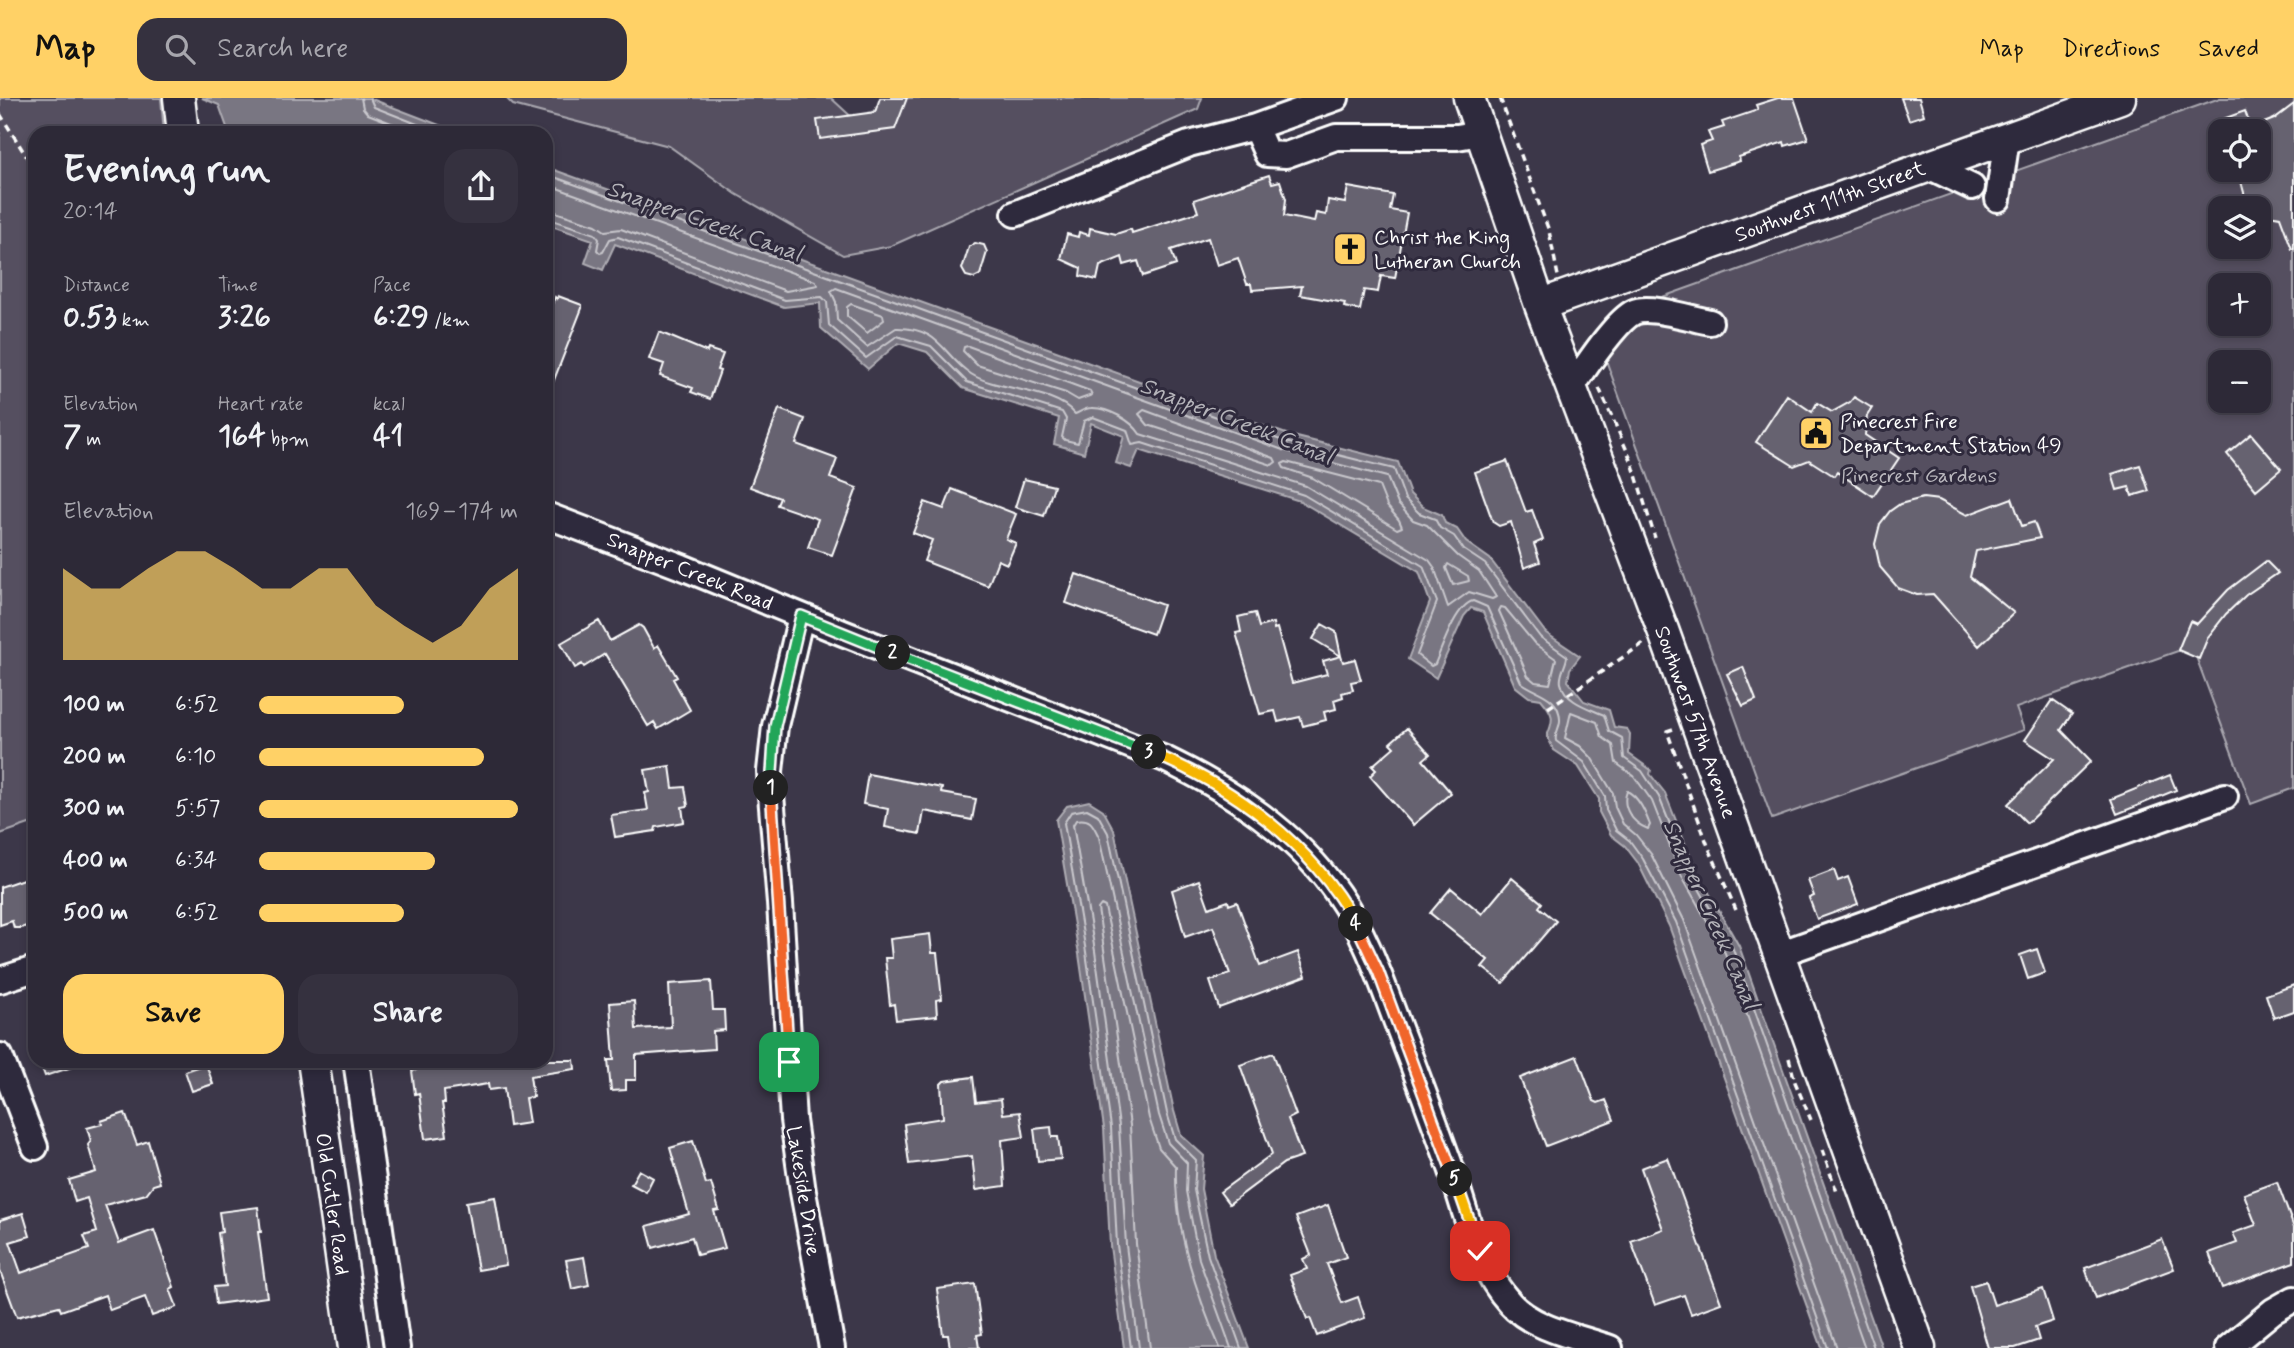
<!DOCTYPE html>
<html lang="en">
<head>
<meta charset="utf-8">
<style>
	:root { --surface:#2d2937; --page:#35313f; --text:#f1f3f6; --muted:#a7a6ad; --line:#484552; --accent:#ffd166 }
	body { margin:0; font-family:Mynerve,sans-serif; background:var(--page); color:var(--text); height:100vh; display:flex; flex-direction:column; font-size:26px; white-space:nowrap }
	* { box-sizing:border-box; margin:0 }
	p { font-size:23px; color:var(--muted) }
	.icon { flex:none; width:38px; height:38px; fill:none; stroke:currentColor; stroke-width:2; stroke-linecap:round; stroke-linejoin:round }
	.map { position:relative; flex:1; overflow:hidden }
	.drawer { position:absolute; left:28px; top:28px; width:525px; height:942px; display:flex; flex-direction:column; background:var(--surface); border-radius:21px; box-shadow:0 4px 10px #0003,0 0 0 2px var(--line) }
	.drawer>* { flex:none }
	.buttons { position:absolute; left:2208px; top:21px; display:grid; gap:14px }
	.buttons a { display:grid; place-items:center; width:63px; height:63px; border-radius:14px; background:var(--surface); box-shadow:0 4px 10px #0003,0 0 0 2px var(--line); font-size:35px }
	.pin { position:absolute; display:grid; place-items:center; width:60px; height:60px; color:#fff; margin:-30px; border-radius:14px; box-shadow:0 4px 10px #0006 }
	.km { position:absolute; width:35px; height:35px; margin:-18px; border-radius:50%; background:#222; color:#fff; font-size:19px; line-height:35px; text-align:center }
	.round { display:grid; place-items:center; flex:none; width:74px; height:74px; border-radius:21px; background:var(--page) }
	.summary { display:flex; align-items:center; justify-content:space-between; height:119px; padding:0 35px }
	h1 { font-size:38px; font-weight:700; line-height:52px }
	.metrics { display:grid; grid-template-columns:repeat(3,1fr); gap:10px; height:119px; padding:7px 35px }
	.metrics div { display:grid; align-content:center }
	.metrics b { font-size:30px; font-weight:700 }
	.metrics small { font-size:19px; font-weight:400 }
	.metrics p { font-size:19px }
	.chart { height:196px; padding:14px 35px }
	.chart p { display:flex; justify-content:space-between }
	.chart svg { width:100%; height:126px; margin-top:7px; fill:var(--accent); opacity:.7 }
	.button { display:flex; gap:14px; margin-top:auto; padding:14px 35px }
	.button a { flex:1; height:80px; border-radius:21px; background:var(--accent); color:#111; font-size:28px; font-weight:700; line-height:80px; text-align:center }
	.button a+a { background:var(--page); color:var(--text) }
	ul { padding:0 35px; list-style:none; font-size:23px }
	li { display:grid; grid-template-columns:112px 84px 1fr; align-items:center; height:52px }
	li i { height:18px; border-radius:9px; background:var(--accent) }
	header { display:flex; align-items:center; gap:42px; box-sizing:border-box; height:98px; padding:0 35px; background:var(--accent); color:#111 }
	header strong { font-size:33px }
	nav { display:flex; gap:38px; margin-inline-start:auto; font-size:24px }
	.search { width:490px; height:63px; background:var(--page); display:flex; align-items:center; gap:18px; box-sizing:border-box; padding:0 24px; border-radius:21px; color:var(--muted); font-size:26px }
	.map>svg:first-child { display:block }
	.green { fill:#555060; stroke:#aaa8b0; stroke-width:2; fill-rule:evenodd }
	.water { fill:#797682; stroke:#afadb4; stroke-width:2 }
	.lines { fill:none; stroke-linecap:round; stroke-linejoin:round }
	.shore { stroke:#c9c8cd; stroke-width:2 }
	.building { fill:#666270; stroke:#fff; stroke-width:2 }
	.minor-casing { stroke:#fff; stroke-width:30 }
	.major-casing { stroke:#fff; stroke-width:35 }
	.path { stroke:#fff; stroke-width:3.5; stroke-dasharray:7 5; stroke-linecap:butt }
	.minor { stroke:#2f2a3d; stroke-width:24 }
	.major { stroke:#2f2a3d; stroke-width:30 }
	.split-1-casing { stroke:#fff; stroke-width:14 }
	.split-2-casing { stroke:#fff; stroke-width:14 }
	.split-3-casing { stroke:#fff; stroke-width:14 }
	.split-4-casing { stroke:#fff; stroke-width:14 }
	.split-5-casing { stroke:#fff; stroke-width:14 }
	.split-6-casing { stroke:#fff; stroke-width:14 }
	.split-1 { stroke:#f0652b; stroke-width:9 }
	.split-2 { stroke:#22a559; stroke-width:9 }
	.split-3 { stroke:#22a559; stroke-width:9 }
	.split-4 { stroke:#f5b400; stroke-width:9 }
	.split-5 { stroke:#f0652b; stroke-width:9 }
	.split-6 { stroke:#f5b400; stroke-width:9 }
	.labels { text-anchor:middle; stroke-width:6; stroke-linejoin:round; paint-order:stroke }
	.street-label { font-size:21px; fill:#fff; stroke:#2f2a3d }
	.poi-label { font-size:21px; fill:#fff; stroke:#2f2a3d; text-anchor:start }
	.park-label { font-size:21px; fill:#bbb9bf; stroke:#2f2a3d }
	.water-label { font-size:23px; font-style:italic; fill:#b5b4ba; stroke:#2f2a3d }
</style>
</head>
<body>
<header>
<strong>Map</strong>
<div class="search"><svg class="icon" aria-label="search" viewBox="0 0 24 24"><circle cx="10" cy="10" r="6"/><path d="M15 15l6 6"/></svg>Search here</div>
<nav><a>Map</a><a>Directions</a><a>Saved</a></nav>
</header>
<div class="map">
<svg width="2294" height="1250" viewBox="0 0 2294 1250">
	<rect width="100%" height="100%" fill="#3c3749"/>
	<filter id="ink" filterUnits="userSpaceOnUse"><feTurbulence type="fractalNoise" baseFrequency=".0143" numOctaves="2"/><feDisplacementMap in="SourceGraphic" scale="14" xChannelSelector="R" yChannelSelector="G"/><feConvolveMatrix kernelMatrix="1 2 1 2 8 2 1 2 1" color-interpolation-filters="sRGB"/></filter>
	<g filter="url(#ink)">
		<path class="green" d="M0,0H161L164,35H35V724L0,736Z
			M506,0H831L857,24L894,0H1202L1198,11L891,148L843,157L736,96L669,48L513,7Z
			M2220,0H2294V690L2251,706L2192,548L2016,610L2024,632L1772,721L1598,240L1609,218ZM2221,33H2259V72H2221ZM2221,110H2259V149H2221ZM2221,187H2259V226H2221ZM2221,264H2259V303H2221Z"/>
		<path class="water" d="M202,0H369L460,35H229L219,7Z
			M546,69L1289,337L1398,364L1410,396L1423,409L1442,417L1445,425L1457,431L1466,444L1490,461L1546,535L1580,558L1570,571L1568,583L1584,603L1609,612L1614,629L1627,631L1630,636L1629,656L1651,672L1650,676L1665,695L1695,770L1739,848L1882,1250H1822L1669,828L1638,765L1625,748L1611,737L1599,714V701L1578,668L1554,652L1547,638C1555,620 1553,615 1541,601L1529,599L1515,588L1483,514L1471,510L1464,518L1436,580L1408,561L1430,504L1419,474L1300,403L1139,352L1131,370L1116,365L1124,338L1091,325L1084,355L1054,346L1059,320L963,290L927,254L898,245L868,271L821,230L820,205L784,209L615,146L603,172L585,165L593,142L546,126Z
			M1089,703L1103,712L1114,732L1174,1013L1181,1037L1204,1058L1201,1091L1214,1157L1249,1250H1124L1110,1148L1104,1030L1079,856L1056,722L1067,708Z"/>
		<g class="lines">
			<path class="shore" d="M361,0L363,10L368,16L417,35
				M370,0L374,9L440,35
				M546,76L1286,344L1394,371L1405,401L1419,415L1435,421L1440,430L1454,438L1464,452L1485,466L1540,539L1567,558C1567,566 1559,576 1561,585C1565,604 1589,610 1604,617L1609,633L1622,640L1624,660L1642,673L1659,699L1689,773L1733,851L1874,1250
				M546,86L815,183L818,187L786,193L621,131L605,133L596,127L546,111
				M546,120L595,136L599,141L597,152L600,155L603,154L610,141L618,139L785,202L822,199L827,204L829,227L866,260L897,238L931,248L967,284L1062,314L1066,321L1062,339L1065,342L1078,345L1084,323L1093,319L1127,332L1132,347L1142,345L1304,397L1423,468L1437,504L1417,557L1431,568L1435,566C1442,550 1456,507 1473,503L1487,509L1521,584C1536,596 1559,597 1560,621C1561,630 1554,634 1556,643L1584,664L1605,698L1606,712L1616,732L1630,743L1643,761L1676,824L1828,1250
				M836,190L1283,352L1387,379L1398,406L1413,422L1427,427L1458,458L1479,473L1496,499L1492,501L1469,494L1448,509L1434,469L1429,462L1306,388L1140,336C1132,323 1108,309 1091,310C1085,310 1080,314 1075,316C1054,290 997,293 971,276C943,258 941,229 896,230L867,249L837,222L836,204L831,193Z
				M851,206L883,217L884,222L867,235L847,218V209Z
				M968,248L1090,293L1092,297L1078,302L1066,295L977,267L963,253L964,249Z
				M1144,312L1274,360L1276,364L1272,367L1148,327L1139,316Z
				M1286,364L1379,388L1387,408L1399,422L1402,429L1397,431L1313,380L1284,370L1282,366Z
				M1448,466L1468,478L1469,483L1453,487L1446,470Z
				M1501,509L1505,510L1535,546L1556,561L1550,586L1535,584L1528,578L1499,513Z
				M1627,693C1639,699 1645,714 1650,727L1648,731C1632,725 1621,709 1627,693Z
				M1131,1250L1117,1147L1111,1029L1086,854L1064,725L1071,714L1087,711L1098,717L1108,735L1167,1015L1175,1041L1196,1062L1194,1092L1208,1158L1241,1250
				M1139,1250L1126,1147L1119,1028L1095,853L1073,727L1076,722C1091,719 1093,727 1099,739L1159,1017L1168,1045L1187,1065L1186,1093L1199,1161L1231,1250
				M1150,1250L1136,1146L1130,1027L1098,811L1101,807L1105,809L1149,1020L1159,1050L1176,1069C1174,1130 1196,1195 1220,1250
				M1837,1250L1684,822L1651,756L1636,737L1623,726L1615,709L1613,695L1591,659L1580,648L1565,640L1571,614L1597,624L1602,639L1613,647L1616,665L1634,678L1652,703L1681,777L1725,855L1865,1250"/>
		</g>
		<path class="building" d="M880,0H907L895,31L820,41L817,22L875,14Z
			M1778,0H1794L1808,41L1785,48L1784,44L1739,59L1740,63L1708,73L1700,47L1712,43L1708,34L1724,29L1722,24L1758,12L1756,7Z
			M1901,0H1919L1924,17L1909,22Z
			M2294,6V151H2292L2280,119L2263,116L2253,104L2247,106L2238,72H2259V27L2274,21Z
			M2245,13L2252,33H2224L2220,22Z
			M1269,77L1272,85L1280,83L1286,101L1284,118L1314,124L1316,115L1326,117L1328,102L1345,105L1348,89L1393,97L1390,112L1407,115L1395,180L1381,178L1378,194L1364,192L1360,212L1344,209L1345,205L1300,197L1302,188L1252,192L1251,186H1247L1238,160L1217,167L1208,140L1171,152L1176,167L1143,178L1138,163L1124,167L1122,159L1100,168L1097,182L1080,178L1081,170L1061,161L1067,136L1078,139L1079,134L1089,137L1090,130L1116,136L1131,131L1132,135L1198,114L1194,102Z
			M975,145L984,147L987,154L980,177L974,180L966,178L962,171L969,149Z
			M558,198L582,207V210L547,300L546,222L555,199L557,201Z
			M659,234L707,254L708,251L723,256L717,272L720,273L710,301L691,294L693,290L660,278L664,266L649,261Z
			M1787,297L1812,314L1817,305L1832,314L1850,304L1854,299L1872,310L1867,318L1865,337L1899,360L1891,372L1892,380L1884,382L1873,398L1837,374L1834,378L1809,362L1794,368L1756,344Z
			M779,311L805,321L796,346L837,361L830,380L857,390L832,457L808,449L818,421L777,407L780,400L750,389Z
			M2251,336L2281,371L2256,392L2227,356Z
			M1507,363L1526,414L1532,412L1543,442L1534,446L1540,464L1524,470L1511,424L1499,428L1493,424L1475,374Z
			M2140,367L2149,393L2132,398L2129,389L2117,392L2112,376Z
			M1024,381L1054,388L1044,418L1015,409Z
			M952,391L1016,416L1006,441L1016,445L1007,466L998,462L988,488L924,463L932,442L913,435L925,404L944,411Z
			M1923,400L1939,402L1967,417L2012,400L2022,428L2034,424L2040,440L1976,453L1970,479L2014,515L1979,548L1933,496L1917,497L1898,490L1880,469L1875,446L1880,426L1890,413L1900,406Z
			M2266,463L2278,475L2246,497L2226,516L2208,539L2199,561L2178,552L2190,523L2197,526L2228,492Z
			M1076,476L1163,507L1153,536L1066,505Z
			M1255,515L1259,529L1273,525L1274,531L1277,530L1292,585L1327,576L1323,563L1341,558L1343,564L1355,561L1361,582L1351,584L1353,592L1342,595L1343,599L1334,602L1336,611L1324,614L1326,622L1303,628L1300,619L1278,624L1275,613L1260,616L1236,535L1241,534L1238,519Z
			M599,523L610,543L639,527L643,530L654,550L658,547L677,579L673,581L690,612L658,631L654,624L648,628L605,556L584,569L582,566L575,570L561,545Z
			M1322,526L1336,534L1341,558L1313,541Z
			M1743,569L1756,602L1743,608L1727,576Z
			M2052,602L2072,616L2061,632L2091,663L2027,725L2008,706L2054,661L2025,642Z
			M1407,630L1430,656L1423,662L1451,695L1413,727L1370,678L1376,672L1372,668L1394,649L1390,645Z
			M670,668L673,690L685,689L688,708L682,709L684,724L656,729L655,733L615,739L611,717L648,712L645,695L649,694L645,672Z
			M868,676L942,690L941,695L976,701L972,722L924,713L920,736L885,729L888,711L863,706Z
			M2170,677L2176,692L2117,716L2111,701Z
			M1834,772L1838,783L1848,779L1858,806L1817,821L1809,800L1814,798L1808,782Z
			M29,779L35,796V825L21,830H14L12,823L0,827V789Z
			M1512,780L1542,805L1539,809L1556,823L1503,885L1482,869L1488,862L1430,815L1451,790L1482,816Z
			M1199,782L1209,810L1228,803L1229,807L1237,804L1260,868L1298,854L1306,878L1219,910L1210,883L1230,876L1213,829L1185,839L1172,792Z
			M930,836L932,855H937L942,901L936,902L937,918L896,922L894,906L890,907L885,860H892L890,841Z
			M2037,851L2045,875L2028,881L2020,857Z
			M711,883L713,912H724L725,932L713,933L714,951L636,957V982H626V992L611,993L608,962H614L610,905L634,903L636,931L671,929L669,886Z
			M2294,887V913L2274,920L2266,897Z
			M1273,955L1296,1017L1288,1021L1302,1059L1284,1065L1229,1106L1220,1094L1272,1056L1240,967Z
			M1577,958L1594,1003L1598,1005L1606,1002L1614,1022L1546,1048L1520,980Z
			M39,962H84V965L45,978Z
			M414,962H438V966L462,962H574L575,971L530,978L533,999L525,1000L529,1025L509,1028L504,990L489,992L488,986L444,993L445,1005H442L447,1038L425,1041L419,995L415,996L412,973L416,972Z
			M206,966L213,986L192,993L185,973Z
			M973,979L976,1004L1001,1001L1003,1016L1020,1014L1024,1039L1002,1042L1005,1088L976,1092L972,1058L909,1066L904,1026L943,1020L941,986L944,983Z
			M125,1015L137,1047L148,1043L160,1085L153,1087L146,1096L105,1107L119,1145L154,1132L174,1189L170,1191L177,1209L152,1218L145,1199L110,1212L105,1197L61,1213L59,1208L17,1219L0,1173V1122L23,1115L30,1138L10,1144L21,1175L89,1151L84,1138L97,1134L87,1100L75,1104L69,1082L96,1074L88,1047L91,1043L87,1030L102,1026L101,1023Z
			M1051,1029L1052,1039H1058L1061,1061L1038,1063L1034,1031Z
			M693,1043L706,1086L711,1085L719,1112L714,1113L725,1150L697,1157L692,1139L653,1150L647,1128L689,1116L670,1050Z
			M1668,1060L1721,1205L1691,1216L1684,1197L1655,1207L1631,1143L1663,1131L1641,1070Z
			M639,1072L653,1080L646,1094L631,1086Z
			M2277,1084L2294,1130V1164L2222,1190L2209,1155L2237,1145L2233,1135L2256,1127L2244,1096Z
			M495,1099L506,1167L478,1172L466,1104Z
			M1328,1107L1346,1159L1327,1166L1342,1205L1358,1199L1365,1220L1317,1238L1310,1220L1307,1221L1290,1177L1307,1171L1303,1161L1311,1157L1296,1119Z
			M258,1109L261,1134H258L267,1199L216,1206L214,1189L225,1188L218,1135L222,1134L219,1114Z
			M2162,1141L2174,1171L2096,1200L2085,1170Z
			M584,1159L589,1187L572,1191L566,1162Z
			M1986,1183L1994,1207L2043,1191L2053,1223L2035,1229L2039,1242L2015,1250H1988L1970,1188Z
			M975,1186L982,1236L977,1237L979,1250H950L948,1237H943L937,1191Z"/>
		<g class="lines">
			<g class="minor-casing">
				<path id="minor" d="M1255,29L1267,56L1286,57L1336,39H1457L1481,35
					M1928,68L1972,89
					M1998,101L2007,40
					M1015,116L1189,46L1255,29L1336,0
					M1571,290C1584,272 1615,223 1634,214C1650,207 1693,221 1710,224
					M546,417L682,469L843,535L1165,661C1231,693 1295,734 1338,796C1366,836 1382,885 1399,930C1417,977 1434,1023 1451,1070C1466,1114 1477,1169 1510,1205C1533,1231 1578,1239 1610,1250
					M801,518L775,628L770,673L771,697L780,805L793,1022L803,1094L832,1250
					M1779,856L2225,698
					M0,882L35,871
					M0,958L35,1049
					M356,962L397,1250
					M2228,1250L2273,1213L2294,1201"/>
			</g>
			<g class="major-casing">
				<path id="major" d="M179,0L183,35
					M1469,0L1540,207L1663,532L1920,1250
					M1540,207L2120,0
					M313,962L354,1250"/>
			</g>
			<path class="path" d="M1500,0L1549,133L1558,178
				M0,16L35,72
				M1599,290L1632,364L1655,440
				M1548,610L1644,545
				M1673,631L1667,633L1708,748L1736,812
				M1789,960L1795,984L1811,1022
				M1822,1052L1837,1094"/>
			<use href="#minor" class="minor"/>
			<use href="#major" class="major"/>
		</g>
	</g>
	<g class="lines" filter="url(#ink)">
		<g class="split-1-casing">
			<path id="split-1" d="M771,690L789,964"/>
		</g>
		<g class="split-2-casing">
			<path id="split-2" d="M771,690L775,628L801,518L893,555"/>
		</g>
		<g class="split-3-casing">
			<path id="split-3" d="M893,555L1149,654"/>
		</g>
		<g class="split-4-casing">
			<path id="split-4" d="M1149,654C1232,687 1312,746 1356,826"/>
		</g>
		<g class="split-5-casing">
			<path id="split-5" d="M1356,826L1378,873L1455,1081"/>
		</g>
		<g class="split-6-casing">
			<path id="split-6" d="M1455,1081L1480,1153"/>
		</g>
		<use href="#split-1" class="split-1"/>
		<use href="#split-2" class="split-2"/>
		<use href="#split-3" class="split-3"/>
		<use href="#split-4" class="split-4"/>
		<use href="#split-5" class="split-5"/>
		<use href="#split-6" class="split-6"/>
	</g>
	<defs>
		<g id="church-square" transform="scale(1.75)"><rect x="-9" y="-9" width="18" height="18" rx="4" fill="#ffd166" stroke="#2f2a3d"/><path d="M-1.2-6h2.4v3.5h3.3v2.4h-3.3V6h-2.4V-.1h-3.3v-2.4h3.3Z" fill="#111"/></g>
		<g id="civic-square" transform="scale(1.75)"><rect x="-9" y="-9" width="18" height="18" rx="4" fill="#ffd166" stroke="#2f2a3d"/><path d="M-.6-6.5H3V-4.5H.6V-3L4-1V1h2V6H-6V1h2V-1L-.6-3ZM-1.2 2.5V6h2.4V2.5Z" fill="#111"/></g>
	</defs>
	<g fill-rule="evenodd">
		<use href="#church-square" x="1350" y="151"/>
		<use href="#civic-square" x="1816" y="335"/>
	</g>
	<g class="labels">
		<g class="street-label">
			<text transform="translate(1830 103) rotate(-20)" y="7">Southwest 111th Street</text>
			<text transform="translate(690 473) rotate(22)" y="7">Snapper Creek Road</text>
			<text transform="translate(1696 624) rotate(70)" y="7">Southwest 57th Avenue</text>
			<text transform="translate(804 1093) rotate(81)" y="7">Lakeside Drive</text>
			<text transform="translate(333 1106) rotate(82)" y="7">Old Cutler Road</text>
		</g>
		<g class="poi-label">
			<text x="1374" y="146">Christ the King<tspan x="1374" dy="24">Lutheran Church</tspan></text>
			<text x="1840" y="330">Pinecrest Fire<tspan x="1840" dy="24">Department Station 49</tspan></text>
		</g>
		<g class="park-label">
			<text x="1919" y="384">Pinecrest Gardens</text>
		</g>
		<g class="water-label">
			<text transform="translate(705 122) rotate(19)" y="8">Snapper Creek Canal</text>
			<text transform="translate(1237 322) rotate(21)" y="8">Snapper Creek Canal</text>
			<text transform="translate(1712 816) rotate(66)" y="8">Snapper Creek Canal</text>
		</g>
	</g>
</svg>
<div class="buttons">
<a><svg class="icon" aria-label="locate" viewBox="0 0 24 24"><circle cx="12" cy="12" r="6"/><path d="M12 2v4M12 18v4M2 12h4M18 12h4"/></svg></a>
<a><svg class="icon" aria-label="layers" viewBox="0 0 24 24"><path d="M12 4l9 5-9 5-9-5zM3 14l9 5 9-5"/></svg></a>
<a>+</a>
<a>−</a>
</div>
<div class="pin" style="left:789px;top:964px;background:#1e9e55"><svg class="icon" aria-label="arrive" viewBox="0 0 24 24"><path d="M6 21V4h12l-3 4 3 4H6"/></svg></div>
<div class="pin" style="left:1480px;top:1153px;background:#d93025"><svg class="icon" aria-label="check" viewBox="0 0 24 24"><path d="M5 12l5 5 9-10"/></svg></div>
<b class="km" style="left:771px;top:690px">1</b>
<b class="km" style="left:893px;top:555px">2</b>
<b class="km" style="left:1149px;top:654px">3</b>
<b class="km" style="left:1356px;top:826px">4</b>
<b class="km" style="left:1455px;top:1081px">5</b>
<section class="drawer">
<div class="summary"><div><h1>Evening run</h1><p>20:14</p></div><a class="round"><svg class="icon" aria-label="share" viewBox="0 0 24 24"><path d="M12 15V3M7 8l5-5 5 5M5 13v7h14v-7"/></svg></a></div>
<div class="metrics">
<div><p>Distance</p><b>0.53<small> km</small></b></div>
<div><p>Time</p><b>3:26</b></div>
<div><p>Pace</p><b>6:29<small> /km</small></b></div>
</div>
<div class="metrics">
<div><p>Elevation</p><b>7<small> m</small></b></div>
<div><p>Heart rate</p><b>164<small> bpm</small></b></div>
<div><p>kcal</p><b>41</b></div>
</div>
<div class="chart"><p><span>Elevation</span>169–174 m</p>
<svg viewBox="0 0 160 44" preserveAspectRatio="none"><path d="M0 44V12L10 19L20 19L30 12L40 6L50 6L60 12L70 19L80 19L90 12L100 12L110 25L120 32L130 38L140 32L150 19L160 12V44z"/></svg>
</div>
<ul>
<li><b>100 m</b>6:52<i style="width:56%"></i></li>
<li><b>200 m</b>6:10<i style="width:87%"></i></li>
<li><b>300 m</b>5:57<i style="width:100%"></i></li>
<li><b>400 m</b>6:34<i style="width:68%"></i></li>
<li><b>500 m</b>6:52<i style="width:56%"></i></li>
</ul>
<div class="button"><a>Save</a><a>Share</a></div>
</section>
</div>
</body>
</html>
